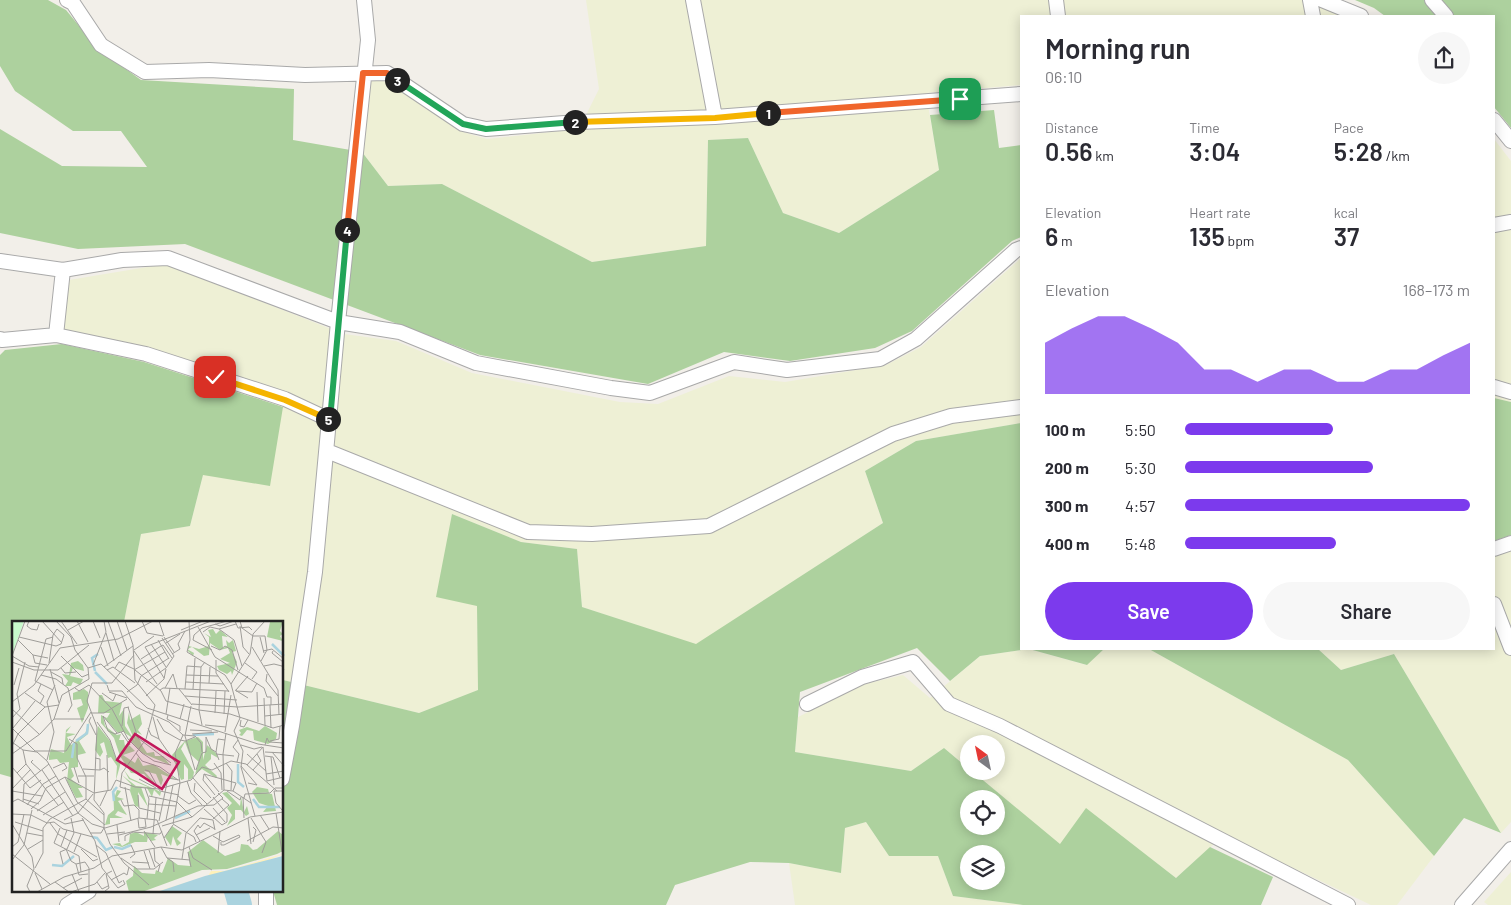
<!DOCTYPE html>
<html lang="en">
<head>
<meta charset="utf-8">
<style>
	:root { --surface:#fff; --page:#f7f7f7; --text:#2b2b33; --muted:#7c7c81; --accent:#7c3aed }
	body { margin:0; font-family:Barlow,sans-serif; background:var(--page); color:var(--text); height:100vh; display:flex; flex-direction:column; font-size:19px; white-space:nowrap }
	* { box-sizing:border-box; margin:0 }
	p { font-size:16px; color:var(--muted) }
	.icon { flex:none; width:28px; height:28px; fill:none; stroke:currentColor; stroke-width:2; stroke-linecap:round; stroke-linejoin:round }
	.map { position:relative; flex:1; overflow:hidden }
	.side { position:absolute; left:1020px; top:15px; width:475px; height:635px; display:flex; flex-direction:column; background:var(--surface); border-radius:0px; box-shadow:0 2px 12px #0003 }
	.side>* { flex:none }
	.needle { width:32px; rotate:327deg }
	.controls { position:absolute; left:960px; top:735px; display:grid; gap:10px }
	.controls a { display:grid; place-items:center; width:45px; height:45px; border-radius:50%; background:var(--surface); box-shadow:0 2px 12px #0003; font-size:25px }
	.pin { position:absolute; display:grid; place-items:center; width:42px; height:42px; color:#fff; margin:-21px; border-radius:10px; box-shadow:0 2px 8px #0006 }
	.km { position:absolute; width:25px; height:25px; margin:-12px; border-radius:50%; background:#222; color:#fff; font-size:14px; line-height:25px; text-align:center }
	.round { display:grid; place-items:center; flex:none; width:52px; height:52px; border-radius:26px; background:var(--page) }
	.summary { display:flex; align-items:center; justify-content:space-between; height:85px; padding:0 25px }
	h1 { font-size:28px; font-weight:600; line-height:38px }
	.stats { display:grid; grid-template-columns:repeat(3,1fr); gap:8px; height:85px; padding:5px 25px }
	.stats div { display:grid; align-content:center }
	.stats b { font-size:25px; font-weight:600 }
	.stats small { font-size:14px; font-weight:400 }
	.stats p { font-size:14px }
	.chart { height:140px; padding:10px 25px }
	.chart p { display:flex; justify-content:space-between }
	.chart svg { width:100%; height:90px; margin-top:5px; fill:var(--accent); opacity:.7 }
	.button { display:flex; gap:10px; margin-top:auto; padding:10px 25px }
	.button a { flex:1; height:58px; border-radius:30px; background:var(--accent); color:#fff; font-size:20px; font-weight:600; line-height:58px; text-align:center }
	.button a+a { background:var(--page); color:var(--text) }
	ul { padding:0 25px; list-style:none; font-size:16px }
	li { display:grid; grid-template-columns:80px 60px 1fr; align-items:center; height:38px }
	li i { height:12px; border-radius:6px; background:var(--accent) }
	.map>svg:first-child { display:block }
	.farmland { fill:#eef0d5 }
	.forest { fill:#add19e; fill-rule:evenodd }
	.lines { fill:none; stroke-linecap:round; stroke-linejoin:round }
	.river { stroke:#aad3df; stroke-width:24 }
	.street-casing { stroke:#a9a9a9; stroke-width:16 }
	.street { stroke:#fff; stroke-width:14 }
	.split-1-casing { stroke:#fff; stroke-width:10 }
	.split-2-casing { stroke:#fff; stroke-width:10 }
	.split-3-casing { stroke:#fff; stroke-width:10 }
	.split-4-casing { stroke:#fff; stroke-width:10 }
	.split-5-casing { stroke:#fff; stroke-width:10 }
	.split-6-casing { stroke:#fff; stroke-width:10 }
	.split-1 { stroke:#f0652b; stroke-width:6 }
	.split-2 { stroke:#f5b400; stroke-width:6 }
	.split-3 { stroke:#22a559; stroke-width:6 }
	.split-4 { stroke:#f0652b; stroke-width:6 }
	.split-5 { stroke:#22a559; stroke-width:6 }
	.split-6 { stroke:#f5b400; stroke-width:6 }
	.inset-river { fill:none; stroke:#aad3df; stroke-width:2.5 }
	.inset-road { fill:none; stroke:#9f9d99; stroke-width:1 }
	.view { fill:#c2185b; fill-opacity:0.15; stroke:#c2185b; stroke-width:2.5 }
	.inset-edge { fill:none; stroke:#222; stroke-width:2.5 }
</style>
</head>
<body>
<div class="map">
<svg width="1511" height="905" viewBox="0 0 1511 905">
	<rect width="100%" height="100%" fill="#f2efe9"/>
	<path class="farmland" d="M586,0H1302L1342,16H1021V85L926,93L939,170L839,233L783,213L748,138L708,140L706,246L592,262L442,184L388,186L362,152L371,78L387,82L463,132L487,139L579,129L599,89Z
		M1494,139L1511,161V402L1494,398Z
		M1021,258V423L916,441L865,471L883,523L696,645L582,607L577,549L521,542L452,514L477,606L479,690L419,713L283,680L282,622H124L141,534L190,526L203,475L283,407L144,362L62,344L69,280L165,264L344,334L396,341L472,373L620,402L658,404L729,376L785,382L886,365L921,347Z
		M1511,535V822L1501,833L1394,654L1341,670L1318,649H1494V541Z
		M1029,649L1086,665L1104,649H1149L1348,760L1434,856L1397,905H1371L1224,835L1176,878L1086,809L1060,845L972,771H996V744H969V769L944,748L911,771L795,752L798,717L865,684L903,675L930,698L980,656Z
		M866,822L889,856H938L953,896L1023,905H795L789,863L841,873L845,828Z
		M1511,872V905H1488L1484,902Z"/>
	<path class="forest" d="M0,0H48L66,10L98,49L141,80L294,89L293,140L362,152L388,186L442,184L592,262L706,246L708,140L748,138L783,213L839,233L939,170L930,115L994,110L999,148L1021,145V237L1012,241L912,331L875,348L790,361L724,352L648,384L480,355L185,244L78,249L0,233V129L62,166L147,167L121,131H73L15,91L0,66Z
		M1355,0H1511V128L1494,107V16H1385L1374,8Z
		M62,344L144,362L283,407L270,486L203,475L190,526L141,534L124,622H14V778L0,774V355L5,350Z
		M1494,398L1511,402V535L1494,541Z
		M1021,423V649H1104L1087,665L1029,649L980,656L950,681L917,648L800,692L795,752L911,771L944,748L969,769V771H972L1060,844L1086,808L1176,878L1210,847L1273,877L1261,905H1023L953,896L938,856H889L866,822L845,828L841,873L789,863L750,862L675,885L666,905H277L273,891H282L283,680L419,713L478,690L477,606L436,597L452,514L521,542L577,549L582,607L696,644L883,523L865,471L916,441ZM969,799H996V826H969ZM969,854H996V881H969Z
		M1149,649H1318L1341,670L1394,654L1501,833L1464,818L1434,856L1348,760Z"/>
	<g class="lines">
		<path class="river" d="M236,891L240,905"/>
		<g class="street-casing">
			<path id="street" d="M67,0L73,3L101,45L145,72L209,70L305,75L387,73L463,124L486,129L578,122L715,117L1021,94
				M693,0L715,117
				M1056,0L1058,16
				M1310,0L1313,16
				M1322,0L1361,16
				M1432,0L1446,16
				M1494,120L1511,141
				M1494,225L1511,222
				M0,261L63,270L122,260L168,258L338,322L400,332L476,363L611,388L650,393L734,362L787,370L880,359L916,339L1016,250L1021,248
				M63,270L56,335L146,354L285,399L330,420
				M0,339L2,340L56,335
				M1494,387L1511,392
				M327,451L528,532L592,534L709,526L893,434L951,416L1021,407
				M1494,549L1511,543
				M1494,604L1511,648
				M807,704L862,677L913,662L949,704L1000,726L1348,905
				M282,779L292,726L315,572L338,322L368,40L364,0
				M67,905L89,891
				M266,905V891
				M1462,905L1511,849"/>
		</g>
		<use href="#street" class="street"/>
	</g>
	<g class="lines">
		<g class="split-1-casing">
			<path id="split-1" d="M768,113L960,99"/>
		</g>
		<g class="split-2-casing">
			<path id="split-2" d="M575,122L715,118L768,113"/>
		</g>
		<g class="split-3-casing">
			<path id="split-3" d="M397,80L463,124L486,129L575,122"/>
		</g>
		<g class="split-4-casing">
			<path id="split-4" d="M347,230L363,73H387L397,80"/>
		</g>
		<g class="split-5-casing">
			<path id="split-5" d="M328,419L330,420L347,230"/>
		</g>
		<g class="split-6-casing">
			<path id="split-6" d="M215,377L285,400L328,419"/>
		</g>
		<use href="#split-1" class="split-1"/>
		<use href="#split-2" class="split-2"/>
		<use href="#split-3" class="split-3"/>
		<use href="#split-4" class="split-4"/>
		<use href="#split-5" class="split-5"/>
		<use href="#split-6" class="split-6"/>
	</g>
	<g transform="translate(12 621)">
		<rect width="271" height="271" fill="#f2efe9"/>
		<path d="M271,0L268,10L271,13L268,15L271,20L255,16L258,1ZM201,8L204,13L208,9L216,16L210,15L211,27L215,25L214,19L217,22L221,19L224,30L220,31L225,41L220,54L219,50L215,53L207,49L205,45L218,42L208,38L218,32L216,27L208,29L198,22L197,34L192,35L180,26L175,28L182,32L181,35L175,29L177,25L187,28L197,25V16L192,12L199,16L196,9ZM66,40L71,44L72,50L61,47L58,55L71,58L68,64L61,61L59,65H53L56,60L50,53L57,54L59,42ZM72,68L76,71V87L70,102L65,87L71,84L69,78L61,79V72ZM87,74H90L93,80L110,82L107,95L112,88L113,105L123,120L115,102L117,91L118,99L128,93L130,103L126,109L130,114L124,111L131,126L135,132L142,131L143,135H151L158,144L130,132L117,118L119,116L110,110L106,112L91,95L93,105L105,114L109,113L107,119H112L113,125L116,123L123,130L111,134L123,142L126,136L131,145L141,143L165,159L149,153L151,159L149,165L144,153L132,150L142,161V165L132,153L119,152L108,135L102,117L89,102V94L95,97L98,92H86ZM77,101L76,113L67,120L74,132L66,134V146L59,147L62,155L59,158L71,167H66L71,176L64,177L55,160L57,141L48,142L45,138L37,139V135L39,128L52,132L54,109L59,105L54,112L64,113L55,116L59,124L73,113ZM86,105L98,120L105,140L109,141L104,159L105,145L99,136L96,137L92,121L88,123L91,131L88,136L83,129ZM253,105L265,112L264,118L256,123L242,119L241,110L235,109L230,115L227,114L229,112L227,109L235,106L247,110ZM186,116L191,121V139L195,124L204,132L206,137L199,133V138L193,144L205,155L204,157L190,148L183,153L187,141L177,132L173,121L169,128L182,151L181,157L176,159V148L172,143V158L169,159L160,134L173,120ZM112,149L118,157L149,171L148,175L142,169L140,176L135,167L129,166L136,186L126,171L127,186L123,185L118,170L119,163L110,154L124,165L136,166L117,158ZM101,166L103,175L105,169L109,170L105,176L112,178L106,180L115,194L106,190L103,194L111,197H98V203L93,204L96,194L102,189ZM245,166L256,168L257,172L247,171L260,173L264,190L251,191L256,185L247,182L240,171ZM215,171L228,185L229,176L232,191L235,185L237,193L234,195L229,189H223V198L215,205L220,194L215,187L220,182L210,172ZM160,205L170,212L165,218L169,222L165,225L161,215L159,225L153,216ZM266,210L271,214V230L265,233L215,248L190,249L130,271H117L114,260L121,255L122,245L130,252L143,253L144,249L150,252L156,237L166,244L178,245L176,231L191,219L213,235L228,230L229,223L236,224L241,229L245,228ZM124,211L132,215V211L146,214L142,217L144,219L139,220L136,215L135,221H123L110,226L100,223L108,222L110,225L117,221L118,213Z" fill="#add19e"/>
		<path d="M271,233L249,242L143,271L196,255L199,250H213Z" fill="#fff1ba"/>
		<path d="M2,0H12L0,34V3Z" fill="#c8facc"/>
		<path d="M271,235V271H145L193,255Z" fill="#aad3df"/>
		<path class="inset-river" d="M260,23L272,35M83,50L80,37L86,33M83,51L95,63M181,114L202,113M64,120L75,112L76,103M60,137L62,122M226,143V161L232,166M241,178L247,186H268M102,180L101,171L105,166M163,197L178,190M80,216L85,217L94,229L101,226M102,226L110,228L119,224M40,244L50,245L62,235"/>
		<path class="inset-road" d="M17,0L15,5L19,8L25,9L27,3M30,0L50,22M49,0L65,23M65,0L76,21M81,0L88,17M96,0L109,35M105,0L115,29M113,0L121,24L123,59L143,84L134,118L110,152L108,166L118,169M130,0L135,12L151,15M147,0L152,15M177,0L178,19L175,31L213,54L219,63M223,0L226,7L237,6L240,9M228,0L230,7L241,15H253L255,29L249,40M203,3L208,5L222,0M228,5L231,26L237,33M186,6L203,36L252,67L255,76H259V84M207,8L222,19L230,45M56,9L72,0M169,9L191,0M191,11L198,6L207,8L224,3M94,12L102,40M7,16L44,25L49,23L52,14M41,16L34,18L23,60L41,69M152,16L162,31M248,16L252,32M6,19L21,34L36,37M146,19L157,38M181,19L182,14L190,7L215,0M181,19L200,29M154,22L168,13M139,23L154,46M149,25L151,24L160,37M199,25L208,29L213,25L220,29L226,49M89,26L96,45M240,26L266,69L267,94M122,29L142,15M122,30L145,63M251,30L260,28L272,38M261,30L260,32L271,41M160,33L168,28L166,23L173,10M21,34L23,42L35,44M122,34L100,62H80L75,80L85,106L82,179L92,192V207L98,223L112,242L137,264M0,35L13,0M0,35L17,45L27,46M49,35L70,56L77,53M129,38L149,25M204,39V52L217,71M0,41L22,49H46L77,24M193,41L189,46L187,89L218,93L261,107L272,104M37,42L41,14L45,8L52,14M233,42L245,51L240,58M81,44L94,11L92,0M252,45L262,43L270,45L272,49M92,46L121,25M49,47L53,52L64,51M76,47L89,43L135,87L246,123L272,127M103,47L107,41L122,48M38,48L47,82M95,49L101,46L123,62M122,49L153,31M123,49L149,70L154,80L187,89L190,104M39,51L50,57L51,63M255,53L254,60L266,75M29,54L44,58L56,67L60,84L56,91M174,54L206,55M152,57L133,26L199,0M134,61L154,47L162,35L150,17M174,61L212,63M197,62L198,46M2,64L7,47M77,64L100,88L116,118L130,132L142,140L159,144M95,64L97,70H110L124,86L157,101L171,114L183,115L189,122L190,131M63,67L67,70L77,64M153,67L161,53L165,67M167,68L180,84M173,68L175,45L189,46M181,68L183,37M148,69L151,67L217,70M223,69L236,77M224,69L236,55M224,70L240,71L245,62M97,71L115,77M115,71L125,64L129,55L157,37M245,71L246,101M13,72L33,86L47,84M90,72L101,80L104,73M134,75L152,58L154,48M173,75L225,79M252,77L253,104M0,81L22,64L48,27L106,18L141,0M28,83L32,75L26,70L29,63M180,83L226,86L272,83M258,84L259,107M179,85L173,115L183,149M116,86L126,117L159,142M0,88L27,113M79,92H92L115,78M203,92L204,70M154,93L158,67M212,93L213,70M156,94L155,98L168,105V110M253,95L272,93M79,96L77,100L84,114M141,96L147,118L163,141M0,97L8,88L5,73L13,41M42,98H72M145,98L152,110L168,119L173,120L183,116M168,98L172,83M229,99L228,105L232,106L236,99M85,101L98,119L105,140L114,143M193,104L214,106M110,105L112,87L117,86M0,107L23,130M1,107L23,80M136,107L139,114L147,118M178,109L200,110M96,110L91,95L105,112M96,110L103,113L112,110M109,111L118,124M213,111L219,74M180,113L206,111M171,114L163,132L168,162L161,203L182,216L184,221M194,116L199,128L204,131M57,118L65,123V137L74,156V178L92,194M258,120L267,118L268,105M0,121L11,129L25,131L35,140L66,192L80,203L93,207L127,197L145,199L155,225M229,124L242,128L250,126M253,124L255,117L257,121L272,122M0,125L6,113L33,86M251,126L255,160M23,130H54L79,91M253,131L272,132M260,131L272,145M124,132L130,140L148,146L166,159M0,133L28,113L42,98L50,74L77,58L76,47L63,29L59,16L44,0M204,133L222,135M235,133L254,150M95,134L96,170M253,135L261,136L268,157M259,136L262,164M83,137L88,138V149L92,147L97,151M21,139L19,141L29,150M35,139L42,111L35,81L43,64M207,139L204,131L206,118L213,119M225,141L227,133L221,126L226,119M202,142L209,152L210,169M214,142L220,150L219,169M14,143L46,184M235,144L251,126M229,145L245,164L236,162M0,146L18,167L29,159M62,146L67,162M41,147L52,142L55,147L50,150M71,148L88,149M30,149L61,195M133,149L137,150L148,170L167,174M184,149L190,132L194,131V116M241,149L249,140L245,133M5,152L14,143L11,129M192,153L224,162L221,170M192,153L191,159L203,174M192,153L207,171M254,153L272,150M66,155H82M53,156L65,181L93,204M181,157L199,177M127,158L144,167M175,160L179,172L190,184M255,160L272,156M183,162L182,170L195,183M113,166L119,200M133,167L137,178L135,198M0,168L19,148M212,169L211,133L214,112M0,170L30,175M215,170L228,179L229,176M265,170H262L264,182L271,190M126,174L127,187L148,192M137,175L165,181L180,196M166,175L177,183L184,179M201,176L215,193V201L210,204M231,176L232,197M232,177L233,173L258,172L263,167H272M11,178L27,183M109,179L112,185L122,184L127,189V197M0,181L6,178L53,203M11,181L12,163L37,143M137,183L164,185M15,184L31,163L44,155M88,185L95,170M201,187L213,201M19,188L28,180L34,167L53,156L82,172L99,169L104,159L123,166L147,168L179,159L190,146L200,149L219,140L234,143L265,170H272M192,188L210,204M25,190L53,171M264,192L270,231M0,193L19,194L35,202L42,201L51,208L81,216M31,194L52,181M248,194L257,208M243,195L229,146L231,130L222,110L228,97L219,63L238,33L241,13L253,0M70,197L83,220L90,247L106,267L113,263L111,259M188,197L201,199L203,209M236,197L239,223M239,197L254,221L250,232M126,198L127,207L134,206L133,198M201,198L217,184L210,178M52,199L66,192L81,173M154,199L161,164M147,200L156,157L167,159M3,201L31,210M38,202L46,213L85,236M0,203L20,236L22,248L15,265L18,271M53,203L72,199M105,204L107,221M150,205L180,196L212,169L221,170L239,182M241,206L244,209L241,221M48,207L42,222L67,235L69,251M132,210L143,226M15,212L31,215M78,212H89L92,207M95,213L113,211M141,213L144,177M107,214L139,206L186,185L202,184L211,177L206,172M184,214L198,207M201,215L211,221L227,214M152,217L161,204M113,220V215L121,211L148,213L150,210M188,220L182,210L186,204L188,207L192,202L203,208M235,220L261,206L272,207M209,221V224H212L228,216L227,214M84,224L94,232L107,262L110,260M49,225L55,209M0,226L6,221L12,193M149,226L155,237L178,239M177,226L181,237L200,249M142,227L143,240L148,244L146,251M16,228L31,219M54,228L59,240L64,243L73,241L77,247V271M69,228L81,240L86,238M137,229L143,246M132,230L138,248M62,231L69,213M176,231L179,246M206,232L208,210M0,233L38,263M109,237L125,248H142L151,241M118,237L123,233L119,224M155,237L161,241L162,251M170,238L174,212L188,197M0,239L12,224L20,189M120,241L137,242M51,243L48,231L55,228L62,212L59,197M64,243L67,254L76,253M23,247L31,232V207L38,198L74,178M23,252L30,268M60,253L67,271M99,259L112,252L115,254L117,246M43,261L57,271M85,261L90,268L96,265M51,267L70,257M93,270L97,267L94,253L100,250M25,271L52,256L82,247L100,235L149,226L170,229L238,196L272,191M59,271L83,263L93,252"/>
		<path class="view" d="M123,113L167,141L150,168L105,139Z"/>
		<rect width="271" height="271" class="inset-edge"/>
	</g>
</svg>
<div class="controls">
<a><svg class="needle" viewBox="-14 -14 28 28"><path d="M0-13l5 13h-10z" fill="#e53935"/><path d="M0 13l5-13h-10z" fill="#7c7c81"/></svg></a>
<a><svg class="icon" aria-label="locate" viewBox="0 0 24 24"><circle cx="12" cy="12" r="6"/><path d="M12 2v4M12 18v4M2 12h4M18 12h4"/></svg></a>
<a><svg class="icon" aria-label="layers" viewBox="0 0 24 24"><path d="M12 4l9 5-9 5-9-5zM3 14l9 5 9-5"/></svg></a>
</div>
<div class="pin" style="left:960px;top:99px;background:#1e9e55"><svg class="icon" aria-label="arrive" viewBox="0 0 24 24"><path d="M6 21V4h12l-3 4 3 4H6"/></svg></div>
<div class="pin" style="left:215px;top:377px;background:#d93025"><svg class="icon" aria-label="check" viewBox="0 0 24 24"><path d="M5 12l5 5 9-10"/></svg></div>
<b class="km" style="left:768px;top:113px">1</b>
<b class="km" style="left:575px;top:122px">2</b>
<b class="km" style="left:397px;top:80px">3</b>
<b class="km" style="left:347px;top:230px">4</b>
<b class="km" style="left:328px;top:419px">5</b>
<section class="side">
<div class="summary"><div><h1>Morning run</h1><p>06:10</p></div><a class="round"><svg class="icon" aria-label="share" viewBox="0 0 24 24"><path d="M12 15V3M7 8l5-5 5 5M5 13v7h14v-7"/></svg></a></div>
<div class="stats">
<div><p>Distance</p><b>0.56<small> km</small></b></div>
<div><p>Time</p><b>3:04</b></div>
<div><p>Pace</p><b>5:28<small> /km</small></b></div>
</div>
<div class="stats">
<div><p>Elevation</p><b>6<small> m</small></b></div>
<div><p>Heart rate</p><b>135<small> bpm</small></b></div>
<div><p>kcal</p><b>37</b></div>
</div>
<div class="chart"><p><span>Elevation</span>168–173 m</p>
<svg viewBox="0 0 160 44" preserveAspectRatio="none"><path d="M0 44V19L10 12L20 6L30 6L40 12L50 19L60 32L70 32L80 38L90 32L100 32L110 38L120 38L130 32L140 32L150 25L160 19V44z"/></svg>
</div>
<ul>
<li><b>100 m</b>5:50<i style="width:52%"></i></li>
<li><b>200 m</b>5:30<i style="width:66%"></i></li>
<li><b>300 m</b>4:57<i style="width:100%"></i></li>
<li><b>400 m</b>5:48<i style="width:53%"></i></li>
</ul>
<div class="button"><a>Save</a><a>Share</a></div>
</section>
</div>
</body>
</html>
